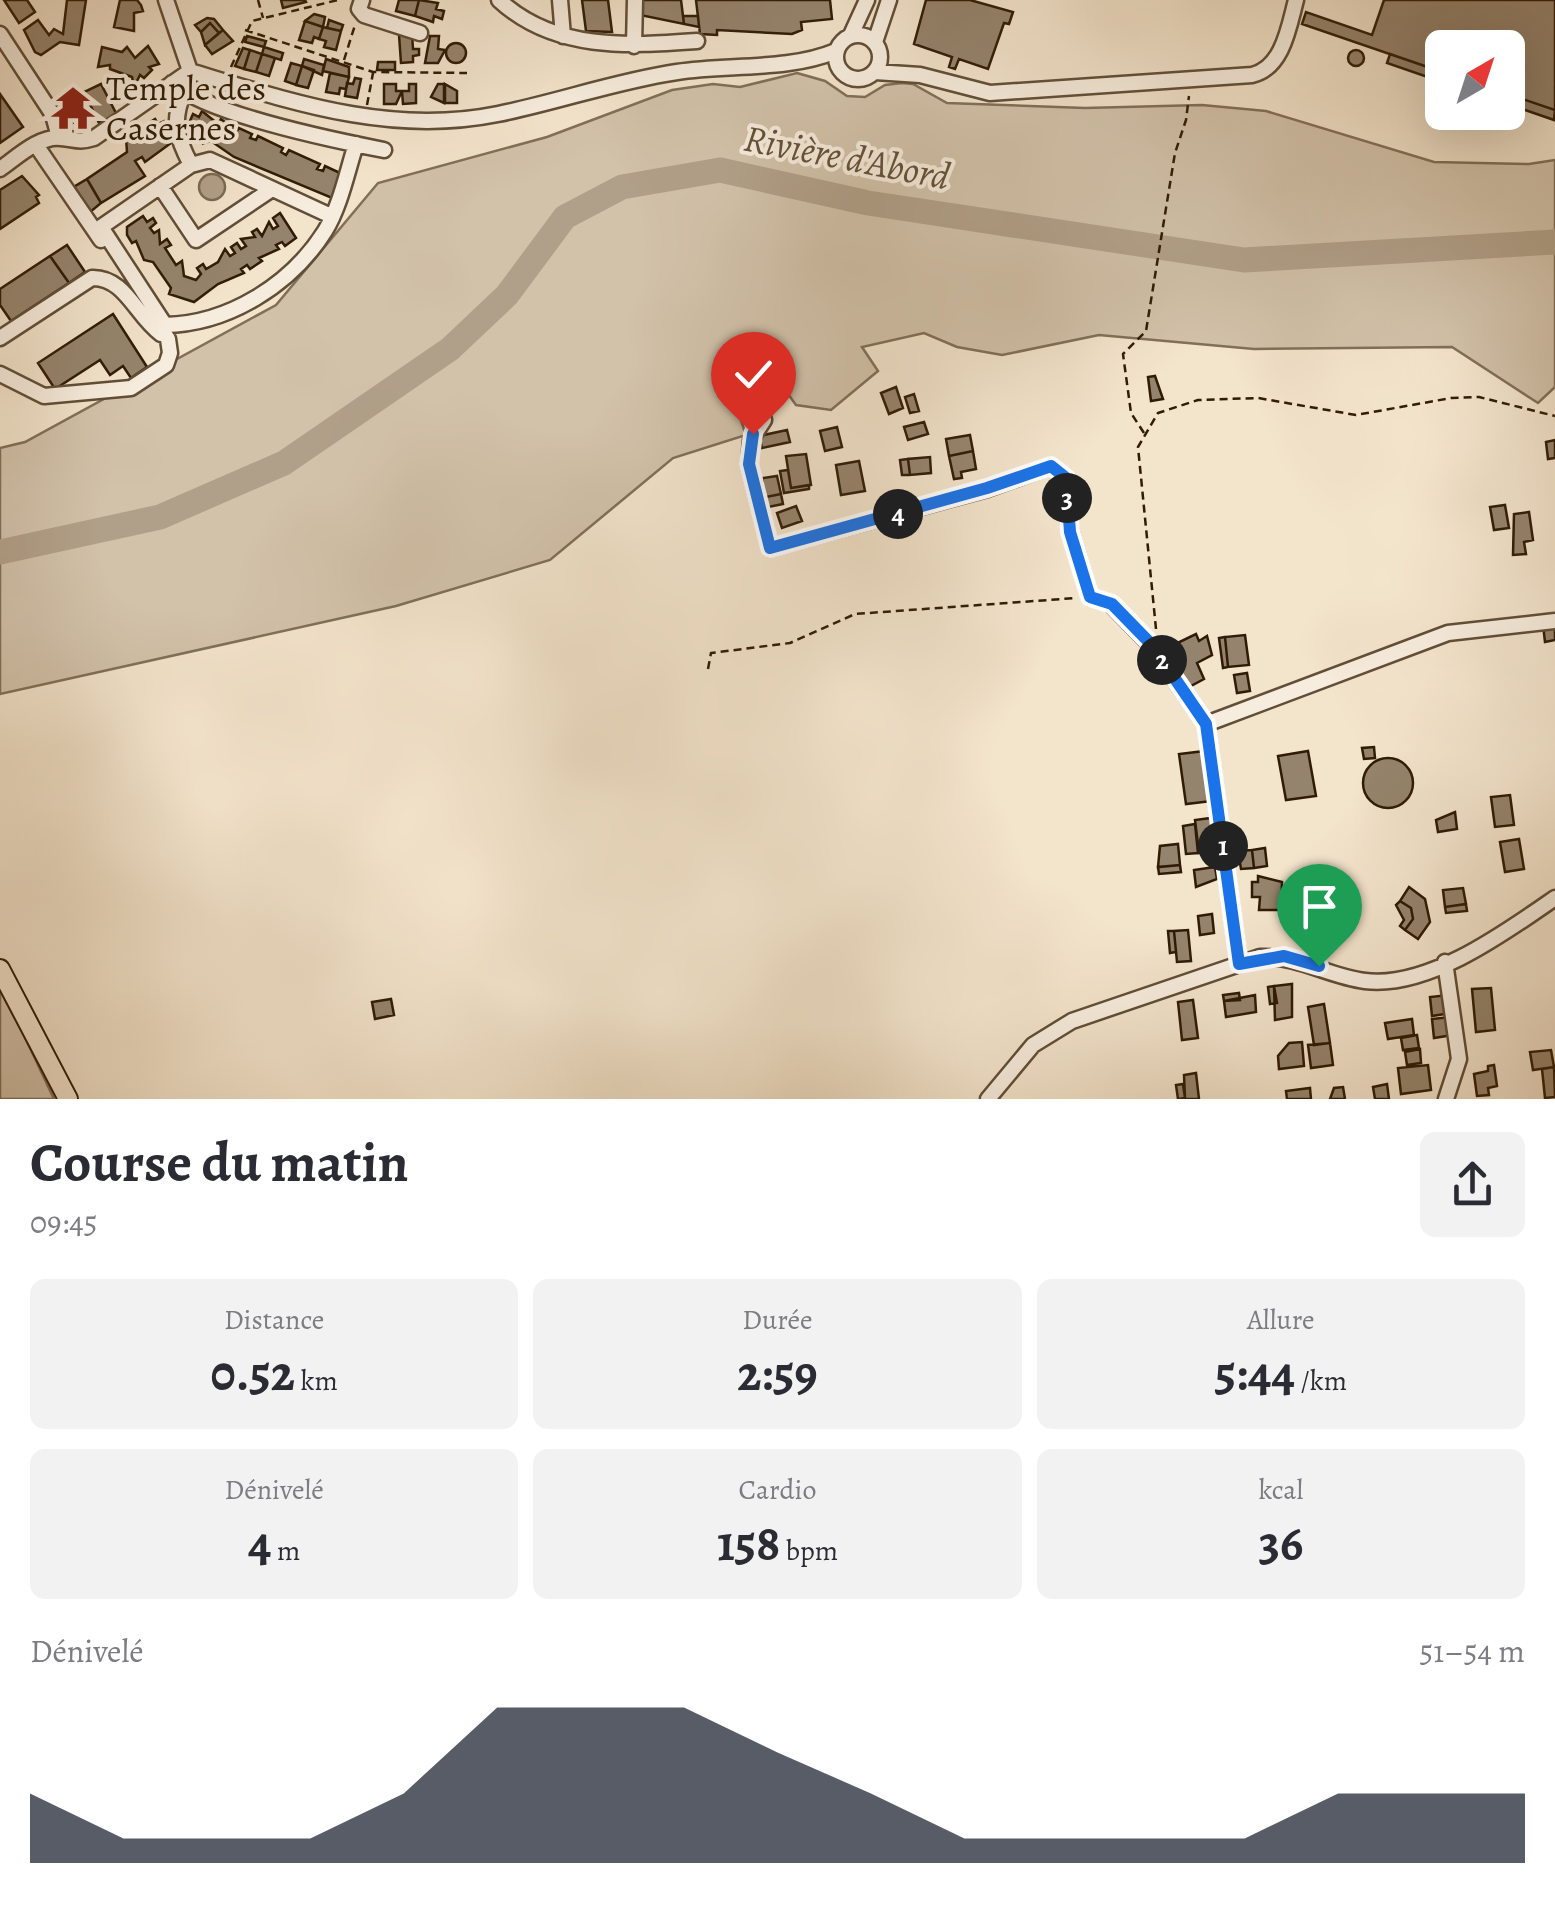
<!DOCTYPE html>
<html lang="fr">
<head>
<meta charset="utf-8">
<style>
	:root { --surface:#fff; --page:#f2f2f3; --text:#2b2b33; --muted:#7c7c81; --accent:#111827 }
	body { margin:0; font-family:Alegreya,serif; background:var(--page); color:var(--text); height:100vh; display:flex; flex-direction:column; font-size:38px; white-space:nowrap }
	* { box-sizing:border-box; margin:0 }
	p { font-size:32px; color:var(--muted) }
	.icon { flex:none; width:55px; height:55px; fill:none; stroke:currentColor; stroke-width:2; stroke-linecap:round; stroke-linejoin:round }
	.map { position:relative; height:1099px; overflow:hidden }
	.side { display:flex; flex-direction:column; background:var(--surface); flex:1 }
	.side>* { flex:none }
	.needle { width:65px; rotate:39deg }
	.tools { position:absolute; left:1425px; top:30px; display:grid; gap:20px }
	.tools a { display:grid; place-items:center; width:100px; height:100px; border-radius:15px; background:var(--surface); box-shadow:0 10px 40px #0002; font-size:50px }
	.pin { position:absolute; display:grid; place-items:center; width:85px; height:85px; color:#fff; margin:-102px -42px; border-radius:50% 50% 50% 0; rotate:-45deg; box-shadow:0 0 10px #0007 }
	.pin .icon { rotate:45deg }
	.km { position:absolute; width:50px; height:50px; margin:-25px; border-radius:50%; background:#222; color:#fff; font-size:28px; line-height:50px; text-align:center }
	.round { display:grid; place-items:center; flex:none; width:105px; height:105px; border-radius:15px; background:var(--page) }
	.headline { display:flex; align-items:center; justify-content:space-between; height:170px; padding:0 30px }
	h1 { font-size:55px; font-weight:600; line-height:75px }
	.figures { display:grid; grid-template-columns:repeat(3,1fr); gap:15px; height:170px; padding:10px 30px }
	.figures div { display:grid; align-content:center; border-radius:15px; background:var(--page); text-align:center }
	.figures b { font-size:50px; font-weight:600 }
	.figures small { font-size:28px; font-weight:400 }
	.figures p { font-size:28px }
	.chart { height:280px; padding:20px 30px }
	.chart p { display:flex; justify-content:space-between }
	.chart svg { width:100%; height:180px; margin-top:10px; fill:var(--accent); opacity:.7 }
	.map>svg:first-child { display:block }
	.green { fill:#d2c2aa; stroke:#816f58; stroke-width:2.5 }
	.water { fill:#b1a089; stroke:#7d6b55; stroke-width:2.5 }
	.lines { fill:none; stroke-linecap:round; stroke-linejoin:round }
	.river { stroke:#b1a089; stroke-width:25 }
	.building { fill:#95846d; stroke:#301c06; stroke-width:2.5 }
	.minor-casing { stroke:#614e38; stroke-width:19 }
	.major-casing { stroke:#301c06; stroke-width:22 }
	.path { stroke:#301c06; stroke-width:2.5; stroke-dasharray:8 5; stroke-linecap:butt }
	.minor { stroke:#f7edde; stroke-width:14 }
	.major { stroke:#f3e4cc; stroke-width:18 }
	.route-casing { stroke:#fff; stroke-width:20 }
	.route { stroke:#1a73e8; stroke-width:12 }
	.labels { text-anchor:middle; stroke-width:8; stroke-linejoin:round; paint-order:stroke }
	.poi-label { font-size:35px; fill:#301c06; stroke:#f7edde; text-anchor:start }
	.water-label { font-size:38px; font-style:italic; fill:#64513a; stroke:#f7edde }
</style>
</head>
<body>
<div class="map">
<svg width="1555" height="1099" viewBox="0 0 1555 1099">
	<rect width="100%" height="100%" fill="#f3e4cc"/>
	<filter id="stains"><feTurbulence type="fractalNoise" baseFrequency=".002" numOctaves="4"/><feColorMatrix values="0 0 0 0 .2 0 0 0 0 .09 0 0 0 0 .02 0 0 0 .5 -.17"/></filter>
	<radialGradient id="worn" r=".72"><stop offset=".6" stop-color="#630" stop-opacity="0"/><stop offset="1" stop-color="#630" stop-opacity=".3"/></radialGradient>
	<path class="green" d="M797,73L825,81L847,96L865,97L885,85L902,83L913,84L947,103L1085,108L1202,105L1266,111L1434,162L1529,164L1555,160V387L1538,403L1452,347L1254,349L1099,335L1002,355L957,347L924,333L862,347L878,371L831,410L796,405L786,391L747,398L736,406L746,435L673,458L550,560L396,606L0,694V448L25,442L276,305L378,183L547,137L672,90L713,84L740,87Z
		M0,984L54,1099H0Z"/>
	<path class="water" d="M199 187a13 13 0 1 1 26 0a13 13 0 1 1-26 0Z"/>
	<g class="lines">
		<path class="river" d="M0,552L160,517L284,463L450,349L507,295L565,217L622,187L720,170L868,203L1244,260L1555,242"/>
	</g>
	<path class="building" d="M4,0H27L35,12L19,23Z
		M86,0L79,45L60,42L41,55L35,52L24,30L38,20L49,35L54,29L63,34L67,0Z
		M120,0H137L141,5L143,11L134,13V31L114,27Z
		M281,0H305L306,2L283,8Z
		M399,0H419L415,16L396,11Z
		M419,0L438,3L436,9L444,11L442,19L434,16L433,22L415,16Z
		M582,0H608L612,32L586,31Z
		M636,0H681L684,24L640,15Z
		M696,0H830L832,19L801,22L802,30L792,34L717,30V35L700,34Z
		M926,0H970L1013,12L1009,24L1004,23L988,69L959,59L955,69L949,67L952,57L914,44Z
		M1384,0H1555V110L1508,94V48H1442V72L1302,24L1306,12L1372,35Z
		M314,14L325,17L323,27L305,21Z
		M683,16H698L699,27L684,24Z
		M207,18L214,19L223,30L219,33L210,23L201,32L195,25Z
		M329,20L343,25L341,31L327,28Z
		M305,21L323,27L319,39L314,37L312,43L299,40Z
		M210,23L219,33L205,45L201,32Z
		M323,27L341,31L336,50L324,47L326,41L319,39Z
		M223,30L233,41L212,54L205,45Z
		M412,34L413,49H419V55L413,56V62L401,63L399,35Z
		M247,36L266,41L264,47L245,42Z
		M430,36H439L438,49L445,50L438,63H425Z
		M446 53a10 10 0 1 1 20 0a10 10 0 1 1-20 0Z
		M148,46L159,64L149,67L152,70L144,78L140,75L134,87L132,77L110,69V65L98,67L102,47L122,52L127,47L135,58Z
		M264,47L283,53L281,60L262,54Z
		M243,48L250,50L244,69L235,66Z
		M1348 58a8 8 0 1 1 16 0a8 8 0 1 1-16 0Z
		M250,50L262,54L256,72L244,69Z
		M262,54L275,58L269,76L256,72Z
		M1390,54L1442,72V82L1387,63Z
		M304,59L324,65L322,75L302,66Z
		M326,59L349,67V77L323,71Z
		M378,62H395V70H377Z
		M291,63L302,66L296,85L285,81Z
		M302,66L314,70L308,88L296,85Z
		M330,73L349,77L346,89L340,88L339,94L326,92Z
		M355,78L361,79L357,98L345,96L347,83L353,84Z
		M101,84L118,117L99,123L84,92Z
		M384,84H396V91H402L396,104H384Z
		M409,84H416V103L403,104L402,91H409Z
		M438,84H444V103L431,97Z
		M445,84L457,91V103H445Z
		M0,94L23,127L0,143Z
		M1508,94L1555,110L1554,120L1508,104Z
		M75,100L80,109L71,115L65,106Z
		M72 118a7 7 0 1 1 14 0a7 7 0 1 1-14 0Z
		M202,111L218,124L221,119L237,131L239,128L252,134L250,138L256,140L258,136L283,148L281,152L286,155L289,150L320,164L317,169L323,171L325,166L338,172L342,178L332,198L234,157L211,141L204,143L208,135L201,132L197,141L190,137L192,132L186,130L193,114L199,117Z
		M155,119L158,124L164,121L173,135L168,139L171,143L145,162L142,157L135,161L145,176L101,203L87,179L127,152L126,138Z
		M22,176L39,195L36,197L39,203L0,229V190Z
		M87,179L101,203L89,213L72,188Z
		M280,213L296,238L285,246L282,242L276,245L279,249L259,258L262,261L250,269L247,265L241,269L244,273L218,284L194,302L169,294L171,288L153,262L144,260L136,241L132,243L127,235V227L143,216L147,222L153,218L156,223L150,228L154,233L159,230L160,244L167,239L171,245L165,248L176,265L182,261L184,276L196,280L201,274L197,268L203,264L206,269L218,262L225,249L230,256L235,253L231,247L237,243L241,249L246,246L241,239L255,237L252,232L257,229L262,236L269,222L273,229L278,226L273,218Z
		M67,245L85,272L69,283L50,256Z
		M50,256L69,283L11,321L0,305V289Z
		M113,314L147,367L131,378L123,366L110,375L100,360L55,389L38,363Z
		M1155,376L1163,399L1151,401L1148,377Z
		M896,387L903,408L889,414L881,393Z
		M914,394L919,411L910,413L905,397Z
		M924,422L928,434L908,440L904,427Z
		M837,427L842,447L825,451L820,431Z
		M787,430L790,442L762,448L759,436Z
		M970,435L973,451L949,456L946,439Z
		M1555,440V458L1548,459L1546,442Z
		M973,451L976,469L961,472L962,478L954,479L949,456Z
		M806,454L811,485L791,488L786,456Z
		M930,457L931,473L910,475L908,459Z
		M908,459L910,475H902L900,460Z
		M859,461L865,491L841,495L836,465Z
		M788,470L791,488L809,485V489L784,493L780,471Z
		M777,476L781,494L761,498L763,478Z
		M781,494L783,504L763,508L761,498Z
		M1505,505L1509,528L1494,530L1490,507Z
		M796,506L802,521L782,528L777,513Z
		M1529,512L1533,540L1524,542L1526,554L1513,555L1514,514Z
		M1555,624V640L1545,642L1543,625Z
		M1196,634L1199,641L1207,636L1212,655L1197,663L1204,679L1189,687L1169,647Z
		M1245,635L1249,665L1228,667L1225,637Z
		M1225,637L1228,667L1223,668L1219,638Z
		M1247,673L1250,691L1237,693L1234,675Z
		M1374,747L1375,758L1364,759L1362,748Z
		M1205,751L1212,801L1186,804L1179,754Z
		M1308,751L1316,796L1286,800L1278,756Z
		M1363 783a25 25 0 1 1 50 0a25 25 0 1 1-50 0Z
		M1510,795L1514,825L1495,827L1491,797Z
		M1455,812L1457,829L1438,832L1436,820Z
		M1211,818L1215,851L1199,853L1195,820Z
		M1195,824L1198,853L1186,854L1183,826Z
		M1519,839L1524,869L1505,872L1500,842Z
		M1178,844L1180,865L1158,867L1160,846Z
		M1265,848L1267,866L1254,868L1252,850Z
		M1252,850L1254,868L1241,869L1238,851Z
		M1180,865L1181,872L1159,874L1158,867Z
		M1215,867L1217,879L1196,887L1194,870Z
		M1258,876L1282,882L1281,910H1259L1260,897H1252V882H1258Z
		M1409,887L1425,899L1430,922L1418,939L1405,930L1413,919L1411,908L1400,901Z
		M1463,888L1466,904L1445,907L1443,890Z
		M1400,901L1411,908L1413,919L1405,930L1400,926L1404,920L1396,905Z
		M1466,904L1467,911L1446,913L1445,907Z
		M1212,914L1214,933L1200,935L1198,916Z
		M1188,930L1191,961L1177,962L1174,931Z
		M1168,931H1174L1176,952L1170,953Z
		M1292,984V1017L1275,1020L1274,986Z
		M1274,986L1277,1003L1270,1004L1268,987Z
		M1491,988L1495,1030L1476,1032L1472,989Z
		M1239,993L1240,1000L1224,1001L1223,995Z
		M1255,995L1256,1012L1226,1017L1224,1001Z
		M1448,995L1451,1013L1432,1016L1430,997Z
		M391,999L394,1015L375,1019L372,1002Z
		M1193,1000L1198,1038L1182,1040L1178,1002Z
		M1324,1004L1330,1043L1314,1045L1308,1007Z
		M1450,1017L1453,1035L1434,1038L1432,1019Z
		M1412,1019L1414,1035L1388,1039L1385,1023Z
		M1417,1035L1419,1048L1403,1050L1401,1038Z
		M1302,1042L1304,1066L1279,1069L1278,1056L1289,1043Z
		M1330,1043L1333,1065L1311,1068L1308,1045Z
		M1420,1049L1421,1063L1407,1065L1405,1052Z
		M1551,1050L1554,1067L1533,1070L1530,1052Z
		M1428,1065L1431,1090L1401,1094L1398,1068Z
		M1494,1065L1497,1086L1488,1088L1489,1095L1477,1096L1474,1074L1488,1071V1066Z
		M1554,1067L1555,1097L1545,1098L1542,1069Z
		M1196,1073L1199,1099H1178L1185,1098L1184,1075Z
		M1183,1084L1185,1098L1178,1099L1176,1085Z
		M1387,1084L1389,1099H1375L1373,1087Z
		M1343,1087L1345,1099H1330L1334,1088Z
		M1310,1088L1311,1099H1287L1286,1091Z"/>
	<g class="lines">
		<g class="minor-casing">
			<path id="minor" d="M166,0L190,71C292,102 390,136 498,114C558,102 616,81 677,72C728,64 788,71 836,51
				M362,0L359,9L364,15L420,33
				M499,0C554,51 628,46 697,41
				M560,0L563,36
				M0,34L53,115L59,137
				M836 57a22 22 0 1 1 44 0a22 22 0 1 1-44 0Z
				M851,35L867,0
				M875,42L889,0
				M634,46L635,0
				M875,72L920,75L990,93L1252,75C1283,68 1289,26 1296,0
				M172,83C210,115 333,140 384,150
				M184,92C171,122 177,138 191,165L101,227L165,325C228,324 291,285 325,231C340,207 347,172 356,144
				M36,145L101,240
				M191,165L210,160L331,216
				M0,169C16,158 40,135 61,138C75,139 78,143 94,138L190,71
				M160,186L196,240L272,189
				M0,338L92,278C125,277 136,316 161,334
				M0,374L44,396L131,388L166,365L170,353L168,339L155,320
				M762,413L764,420L751,440L749,465L770,548L987,489L1051,466L1065,478L1070,531L1090,597
				M1111,604L1151,645L1206,724L1239,964
				M1206,724L1448,633L1555,621
				M1445,962L1459,1059L1446,1099
				M988,1099L1033,1045L1072,1021L1260,957C1299,956 1328,976 1365,981C1428,989 1506,932 1555,898"/>
		</g>
		<g class="major-casing">
			<path id="major" d="M0,969L68,1099"/>
		</g>
		<path class="path" d="M258,0L263,18
			M245,30L373,72L467,73
			M344,60L355,25
			M231,67L252,21L338,0
			M367,105L373,73
			M1144,433L1131,413L1123,354L1146,331L1175,153L1186,120L1189,96
			M1156,629L1138,447L1158,413L1198,400L1258,398L1356,415L1451,398L1479,397L1555,416
			M708,669L711,653L790,643L855,614L1076,598"/>
		<use href="#minor" class="minor"/>
		<use href="#major" class="major"/>
	</g>
	<g class="lines">
		<g class="route-casing">
			<path id="route" d="M753,434L749,464L770,548L987,488L1051,466L1066,478L1070,532L1090,597L1112,604L1152,645L1206,724L1239,964L1284,956L1319,966"/>
		</g>
		<use href="#route" class="route"/>
	</g>
	<defs>
		<g id="temple-bare" transform="scale(3.45)"><path d="M0-6L5-2H3V0L6.5 2.5H4V6H1.5V3h-3V6H-4V2.5H-6.5L-3 0V-2H-5Z" fill="#8f2418" stroke="#f7edde" stroke-width="2.5" paint-order="stroke"/></g>
	</defs>
	<g fill-rule="evenodd">
		<use href="#temple-bare" x="73" y="108"/>
	</g>
	<g class="labels">
		<g class="poi-label">
			<text x="106" y="100">Temple des<tspan x="106" dy="40">Casernes</tspan></text>
		</g>
		<g class="water-label">
			<text transform="translate(847 157) rotate(11)" y="13">Rivière d'Abord</text>
		</g>
	</g>
	<rect width="100%" height="100%" filter="url(#stains)"/>
	<rect width="100%" height="100%" fill="url(#worn)"/>
</svg>
<div class="tools">
<a><svg class="needle" viewBox="-14 -14 28 28"><path d="M0-13l5 13h-10z" fill="#e53935"/><path d="M0 13l5-13h-10z" fill="#7c7c81"/></svg></a>
</div>
<div class="pin" style="left:1319px;top:966px;background:#1e9e55"><svg class="icon" aria-label="arrive" viewBox="0 0 24 24"><path d="M6 21V4h12l-3 4 3 4H6"/></svg></div>
<div class="pin" style="left:753px;top:434px;background:#d93025"><svg class="icon" aria-label="check" viewBox="0 0 24 24"><path d="M5 12l5 5 9-10"/></svg></div>
<b class="km" style="left:1223px;top:846px">1</b>
<b class="km" style="left:1162px;top:660px">2</b>
<b class="km" style="left:1067px;top:498px">3</b>
<b class="km" style="left:898px;top:514px">4</b>
</div>
<section class="side">
<div class="headline"><div><h1>Course du matin</h1><p>09:45</p></div><a class="round"><svg class="icon" aria-label="share" viewBox="0 0 24 24"><path d="M12 15V3M7 8l5-5 5 5M5 13v7h14v-7"/></svg></a></div>
<div class="figures">
<div><p>Distance</p><b>0.52<small> km</small></b></div>
<div><p>Durée</p><b>2:59</b></div>
<div><p>Allure</p><b>5:44<small> /km</small></b></div>
</div>
<div class="figures">
<div><p>Dénivelé</p><b>4<small> m</small></b></div>
<div><p>Cardio</p><b>158<small> bpm</small></b></div>
<div><p>kcal</p><b>36</b></div>
</div>
<div class="chart"><p><span>Dénivelé</span>51–54 m</p>
<svg viewBox="0 0 160 44" preserveAspectRatio="none"><path d="M0 44V27L10 38L20 38L30 38L40 27L50 6L60 6L70 6L80 17L90 27L100 38L110 38L120 38L130 38L140 27L150 27L160 27V44z"/></svg>
</div>
</section>
</body>
</html>
